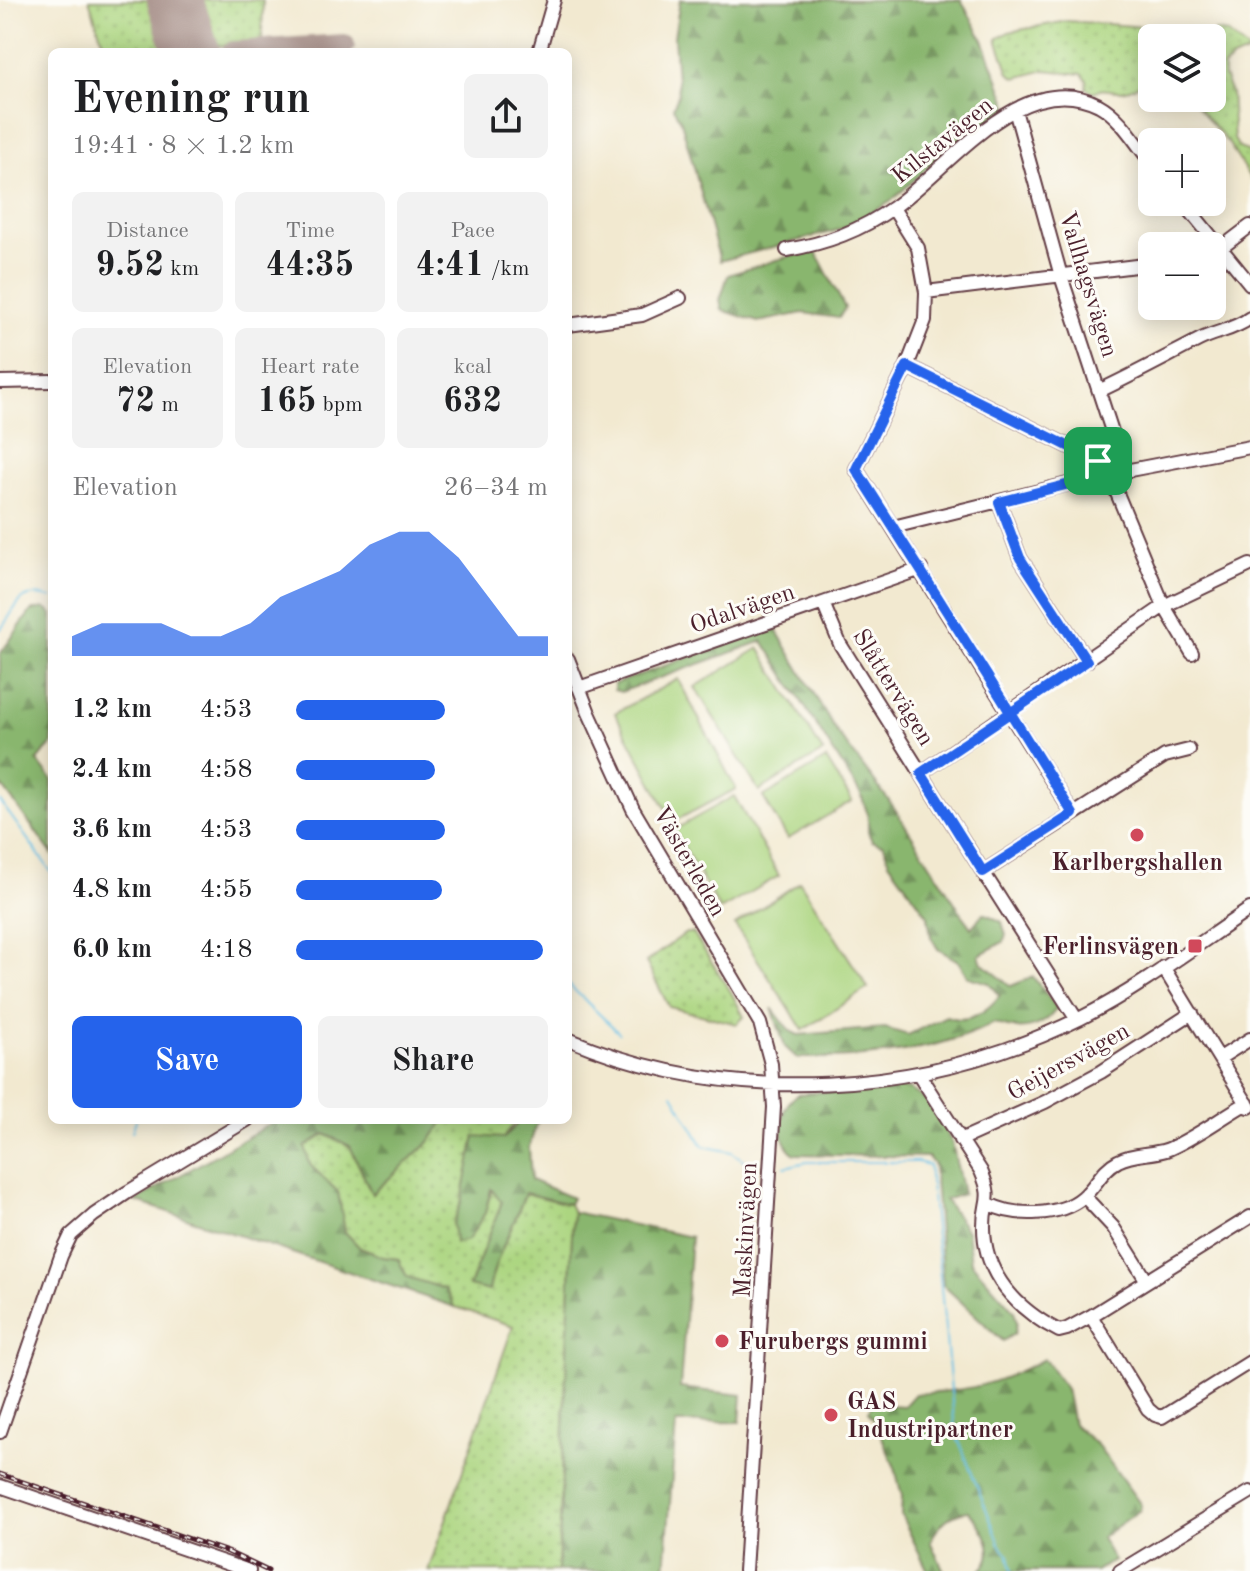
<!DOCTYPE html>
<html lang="en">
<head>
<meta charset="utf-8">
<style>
	:root { --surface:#fff; --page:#f2f2f2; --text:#202124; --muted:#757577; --accent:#2563eb }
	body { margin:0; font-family:"Old Standard TT",serif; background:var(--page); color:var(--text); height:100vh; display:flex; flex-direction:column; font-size:30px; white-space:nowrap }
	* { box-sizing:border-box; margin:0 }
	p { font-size:26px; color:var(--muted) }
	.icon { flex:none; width:44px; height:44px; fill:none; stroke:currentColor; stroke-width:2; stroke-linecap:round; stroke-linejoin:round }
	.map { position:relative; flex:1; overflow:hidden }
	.sheet { position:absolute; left:48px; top:48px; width:524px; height:1076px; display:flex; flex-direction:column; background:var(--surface); border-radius:12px; box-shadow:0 4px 20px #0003 }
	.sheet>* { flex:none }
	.tools { position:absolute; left:1138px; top:24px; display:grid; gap:16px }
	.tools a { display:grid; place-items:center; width:88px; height:88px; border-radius:12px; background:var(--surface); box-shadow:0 4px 20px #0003; font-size:40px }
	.pin { position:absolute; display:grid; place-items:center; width:68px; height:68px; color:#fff; margin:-34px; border-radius:16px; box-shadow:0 4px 12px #0006 }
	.round { display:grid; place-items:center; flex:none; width:84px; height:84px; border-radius:12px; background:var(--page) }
	.overview { display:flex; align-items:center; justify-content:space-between; height:136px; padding:0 24px }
	h1 { font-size:44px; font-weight:700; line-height:60px }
	.metrics { display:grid; grid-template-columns:repeat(3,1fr); gap:12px; height:136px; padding:8px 24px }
	.metrics div { display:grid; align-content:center; border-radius:12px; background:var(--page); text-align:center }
	.metrics b { font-size:34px; font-weight:700 }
	.metrics small { font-size:22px; font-weight:400 }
	.metrics p { font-size:22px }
	.chart { height:224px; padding:16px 24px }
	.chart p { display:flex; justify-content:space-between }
	.chart svg { width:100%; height:144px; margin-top:8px; fill:var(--accent); opacity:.7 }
	.cta { display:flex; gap:16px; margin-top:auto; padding:16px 24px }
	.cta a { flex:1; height:92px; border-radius:12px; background:var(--accent); color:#fff; font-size:32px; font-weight:700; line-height:92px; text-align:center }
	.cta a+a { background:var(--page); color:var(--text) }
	ul { padding:0 24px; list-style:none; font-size:26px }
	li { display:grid; grid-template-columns:128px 96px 1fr; align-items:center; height:60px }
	li i { height:20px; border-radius:10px; background:var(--accent) }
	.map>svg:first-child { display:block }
	.grass { fill:url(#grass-dots); stroke:#7b7a56; stroke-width:2 }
	.forest { fill:url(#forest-firs); stroke:#6a6a4c; stroke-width:2 }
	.pitch { fill:#acd580; stroke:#7b7a56; stroke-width:2 }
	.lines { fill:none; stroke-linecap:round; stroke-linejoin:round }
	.stream { stroke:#68c0e5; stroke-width:2 }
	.taxiway { stroke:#9e847e; stroke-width:22 }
	.runway { stroke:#9e847e; stroke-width:56 }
	.minor-casing { stroke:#633d44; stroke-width:16 }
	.minor { stroke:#fff; stroke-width:12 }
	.rail-casing { stroke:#4a1f2b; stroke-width:5 }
	.rail { stroke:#fdfcf7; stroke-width:2; stroke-dasharray:6; stroke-linecap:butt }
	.route-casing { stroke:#fff; stroke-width:16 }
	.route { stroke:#2563eb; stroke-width:10 }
	.poi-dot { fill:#d1495b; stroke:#fdfcf7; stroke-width:3 }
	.labels { text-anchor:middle; stroke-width:6; stroke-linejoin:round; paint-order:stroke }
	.street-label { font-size:24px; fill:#4a1f2b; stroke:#fdfcf7 }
	.poi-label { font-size:24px; font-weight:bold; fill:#4a1f2b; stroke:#fdfcf7; text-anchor:start }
</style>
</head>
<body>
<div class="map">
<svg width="1250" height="1571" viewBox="0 0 1250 1571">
	<defs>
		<pattern id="grass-dots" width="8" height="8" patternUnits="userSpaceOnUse" patternTransform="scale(2)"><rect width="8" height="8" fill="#acd580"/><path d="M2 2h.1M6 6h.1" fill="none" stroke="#96b66f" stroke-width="1.8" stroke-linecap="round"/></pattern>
		<pattern id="forest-firs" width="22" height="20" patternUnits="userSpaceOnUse" patternTransform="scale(2)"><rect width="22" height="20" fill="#89b66e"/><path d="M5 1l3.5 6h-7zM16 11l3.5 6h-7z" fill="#72935b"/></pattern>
	</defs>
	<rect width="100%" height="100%" fill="#fdfcf7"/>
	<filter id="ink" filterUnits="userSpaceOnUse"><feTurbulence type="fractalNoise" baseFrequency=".0125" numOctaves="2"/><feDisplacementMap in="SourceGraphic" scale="16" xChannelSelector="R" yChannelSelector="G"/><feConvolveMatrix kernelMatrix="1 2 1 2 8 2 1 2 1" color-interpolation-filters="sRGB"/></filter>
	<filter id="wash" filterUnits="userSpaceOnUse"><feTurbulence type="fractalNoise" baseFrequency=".006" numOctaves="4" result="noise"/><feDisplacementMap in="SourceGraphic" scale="32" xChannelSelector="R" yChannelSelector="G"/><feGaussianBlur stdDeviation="1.8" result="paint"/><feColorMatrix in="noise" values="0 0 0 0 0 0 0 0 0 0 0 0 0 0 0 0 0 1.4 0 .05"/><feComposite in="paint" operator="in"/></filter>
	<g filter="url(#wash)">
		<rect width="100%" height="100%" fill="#f2e9d0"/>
		<path class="grass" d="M89,0H154L171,52H106Z
			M195,0H263L262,40L258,44L215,46L209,42Z
			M1067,21L1146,27L1152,42V76C1142,82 1132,91 1120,91C1109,91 1104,87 1093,92L1086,88L1087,80L1082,74L1045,70L1016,78L1009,73L997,39L1009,32Z
			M1215,31L1227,33L1250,52L1232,59L1224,67V77L1231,93L1234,139L1239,148L1250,152V178L1229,144L1190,98H1212V41Z
			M686,933H693L731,992L744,1017L737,1024L669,1007L646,962Z
			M445,1120H516L462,1200L453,1224L485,1213L492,1188L502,1202L470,1286L489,1290C495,1255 515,1227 525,1193L569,1204L573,1212L558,1571H428L513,1326L455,1307L444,1289L407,1277L398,1259L383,1257L360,1248L345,1232L338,1192L310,1165L305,1147L325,1134L350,1146L372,1194L428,1143Z"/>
		<path class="forest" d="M680,0H961L983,40L1009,108L938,158L890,202L842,229L720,261L681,121L673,108L678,95L674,37Z
			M816,252L845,308L839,318L803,313L758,322L722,310L720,300L728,275L790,256Z
			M44,608L52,614V744L37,760L52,780V854L2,786H0V654L31,611Z
			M775,628L836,731L893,806L971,928L984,913L1002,922L1006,935L1003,942L979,955L982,963L1011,986L1033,977L1057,1008C1041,1032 1018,1032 994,1023C935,1053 863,1059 797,1058L785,1047L772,1008L790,1031L798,1035L885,1028L908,1035L946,1016C967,1025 987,1012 1000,995L989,983L968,977L958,961L938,949L931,937L928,916L889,862L884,845L872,841L868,832V815L861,795L763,641L621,692L614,690V684L764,630Z
			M893,1086L911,1090L927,1101L952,1142L963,1194L945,1200L967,1231L971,1262L1014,1311L1017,1322L1015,1333L1003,1341L943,1285L934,1165L928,1157L795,1154C775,1141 778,1107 798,1094Z
			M277,1120H445L428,1143L372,1194L350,1146L325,1134L305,1147L310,1165L338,1192L345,1232L360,1248L383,1257L398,1259L407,1277L445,1289L455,1307L135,1201Z
			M516,1120H538L529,1147L531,1180L572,1198L569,1204L525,1193C514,1227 495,1256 489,1291L469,1286L502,1202L491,1189L485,1213L468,1240L455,1243L453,1224L462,1200L475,1136L504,1138L516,1125Z
			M573,1212L691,1237L680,1388L742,1395L740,1422L676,1423L665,1571H558Z
			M1044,1359L1066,1389L1073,1424L1098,1446L1141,1505L1140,1510L1101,1538L1114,1561L1095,1571H980C1001,1553 984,1528 968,1511C949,1513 939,1525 930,1541L944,1571H928L901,1515L902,1496L895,1468L876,1423L868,1411L873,1404L904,1406L915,1394C971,1390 994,1386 1044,1359Z"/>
		<path class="pitch" d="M759,648L823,752L759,791L695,687Z
			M678,679L736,789L673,822L615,713Z
			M826,759L852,801L788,839L763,797Z
			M734,796L779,876L720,910L674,830Z
			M800,882L868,988L803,1030L735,925Z"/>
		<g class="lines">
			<path class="stream" d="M0,630C19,606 17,588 52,598
				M0,801L52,873
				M568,984L619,1033
				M673,1094L703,1146L732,1152L752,1166
				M132,1132L136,1120
				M785,1167L807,1162H917L929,1165L955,1431L1000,1544L1009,1556L1012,1571"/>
			<path class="taxiway" d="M186,36L204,52
				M233,52L344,45"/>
			<path class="runway" d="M175,0L192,52"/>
		</g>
	</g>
	<g filter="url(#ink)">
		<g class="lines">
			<g class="minor-casing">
				<path id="minor" d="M539,52L554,0
					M1015,110L1061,276L1125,471
					M1183,202L1250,284
					M893,208L918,248L926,292L925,320L907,366L856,469L1073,814
					M787,250C827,243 860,231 894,207C949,168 1022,66 1099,105C1121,117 1136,144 1152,163
					M1212,255L1250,226
					M926,292L1152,264
					M568,325L642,315L680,298
					M907,366L1098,461L1109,474L1164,606L1192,653
					M0,382L52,381
					M1099,391C1133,375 1166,357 1199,340C1217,331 1234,330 1250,318
					M999,502L1020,558L1087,661
					M893,527L1109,474L1250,447
					M823,603L840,644L983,872L1165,756L1189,750
					M568,659L589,713L633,809L760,1023L771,1064L774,1107L745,1571
					M579,688L921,569
					M921,773L1164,606L1250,565
					M983,872L1077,1020
					M1163,967L1249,1107
					M568,1039C732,1108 923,1096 1081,1018C1140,988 1195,946 1250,909
					M1220,1058L1250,1039
					M918,1073L981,1171C994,1201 984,1199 984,1225C983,1275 1018,1310 1059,1331L1067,1329L1091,1316
					M960,1140L1045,1102L1101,1072L1192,1013
					M1084,1196L1113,1227L1147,1281
					M989,1204C1014,1217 1060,1217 1083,1197C1096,1186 1102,1169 1118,1161C1133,1153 1150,1155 1166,1150C1192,1140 1222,1117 1247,1103
					M1250,1217L1091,1316L1148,1409L1155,1415L1162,1417L1250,1362
					M0,1432L61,1256L71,1235L94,1215L128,1192L247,1120
					M0,1486L249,1571
					M1120,1571L1250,1492"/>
			</g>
			<use href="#minor" class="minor"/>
			<g class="rail-casing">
				<path id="rail" d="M0,1474L228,1552L268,1571"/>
			</g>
			<use href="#rail" class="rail"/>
		</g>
	</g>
	<g class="lines" filter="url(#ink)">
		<g class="route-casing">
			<path id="route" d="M1098,461L1109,474L999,502L1020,558L1087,661L921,773L983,872L1073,814C1002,698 929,583 856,469L907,366L1098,461"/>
		</g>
		<use href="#route" class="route"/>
	</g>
	<g class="poi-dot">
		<circle cx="1137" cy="835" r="8"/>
		<rect x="1187" y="938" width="16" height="16" rx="4"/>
		<circle cx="722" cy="1341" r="8"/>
		<circle cx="831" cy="1415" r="8"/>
	</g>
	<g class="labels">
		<g class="street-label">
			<text transform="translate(942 140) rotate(-39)" y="8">Kilstavägen</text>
			<text transform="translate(1089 284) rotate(73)" y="8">Vallhagsvägen</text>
			<text transform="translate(742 608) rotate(-19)" y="8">Odalvägen</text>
			<text transform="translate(894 687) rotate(58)" y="8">Slåttervägen</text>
			<text transform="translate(690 861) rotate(60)" y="8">Västerleden</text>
			<text transform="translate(1068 1061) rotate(-29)" y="8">Geijersvägen</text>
			<text transform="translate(745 1230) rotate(-87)" y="8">Maskinvägen</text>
		</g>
		<g class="poi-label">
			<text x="1137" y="870" text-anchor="middle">Karlbergshallen</text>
			<text x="1179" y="954" text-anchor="end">Ferlinsvägen</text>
			<text x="738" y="1349">Furubergs gummi</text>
			<text x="847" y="1409">GAS<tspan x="847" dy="28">Industripartner</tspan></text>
		</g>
	</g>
</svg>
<div class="tools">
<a><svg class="icon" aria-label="layers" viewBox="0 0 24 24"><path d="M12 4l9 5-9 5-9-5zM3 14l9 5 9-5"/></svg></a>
<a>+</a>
<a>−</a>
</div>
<div class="pin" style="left:1098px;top:461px;background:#1e9e55"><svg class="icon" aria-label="arrive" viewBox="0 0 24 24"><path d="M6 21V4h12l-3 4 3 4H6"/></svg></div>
<section class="sheet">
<div class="overview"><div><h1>Evening run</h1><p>19:41 · 8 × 1.2 km</p></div><a class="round"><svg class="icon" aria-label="share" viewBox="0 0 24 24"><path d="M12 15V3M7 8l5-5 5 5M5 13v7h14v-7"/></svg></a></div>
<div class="metrics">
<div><p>Distance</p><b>9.52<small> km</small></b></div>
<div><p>Time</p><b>44:35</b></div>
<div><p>Pace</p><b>4:41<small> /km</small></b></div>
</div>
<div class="metrics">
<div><p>Elevation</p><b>72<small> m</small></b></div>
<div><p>Heart rate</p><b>165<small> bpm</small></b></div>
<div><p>kcal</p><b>632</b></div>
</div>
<div class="chart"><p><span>Elevation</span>26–34 m</p>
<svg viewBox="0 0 160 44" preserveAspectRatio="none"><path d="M0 44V38L10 34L20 34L30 34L40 38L50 38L60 34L70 26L80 22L90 18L100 10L110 6L120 6L130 14L140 26L150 38L160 38V44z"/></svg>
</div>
<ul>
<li><b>1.2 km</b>4:53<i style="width:59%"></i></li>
<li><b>2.4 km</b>4:58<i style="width:55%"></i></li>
<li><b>3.6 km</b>4:53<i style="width:59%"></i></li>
<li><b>4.8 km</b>4:55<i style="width:58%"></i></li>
<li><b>6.0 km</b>4:18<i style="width:98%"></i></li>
</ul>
<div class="cta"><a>Save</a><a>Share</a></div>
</section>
</div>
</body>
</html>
